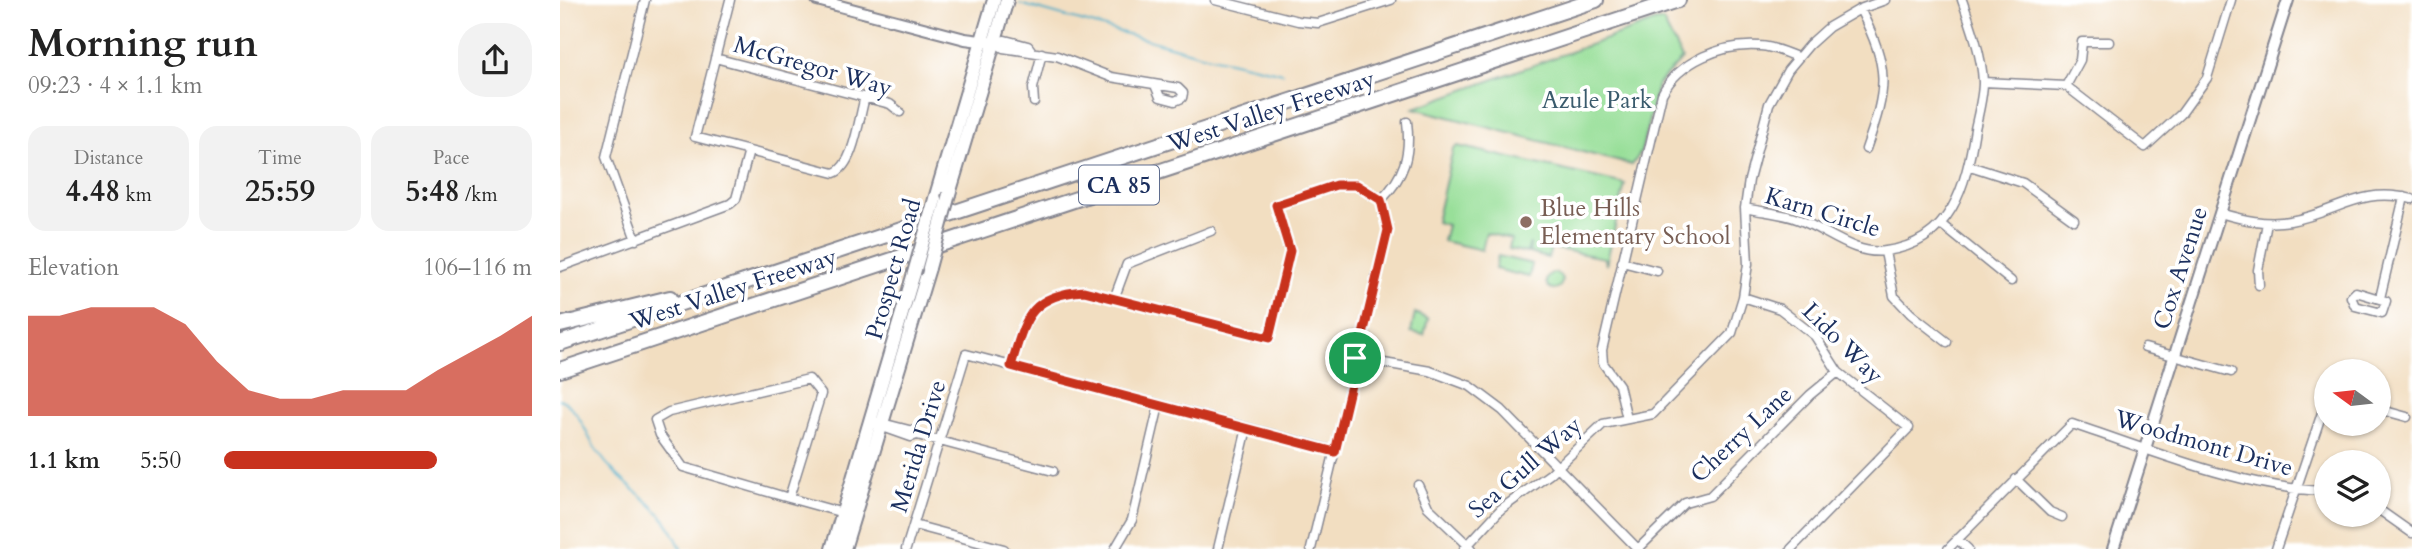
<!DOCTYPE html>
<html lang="en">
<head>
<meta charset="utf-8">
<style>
	:root { --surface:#fff; --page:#f2f2f2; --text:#222; --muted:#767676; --accent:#c8321e }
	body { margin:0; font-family:Cardo,serif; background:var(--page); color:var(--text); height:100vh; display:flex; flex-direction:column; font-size:26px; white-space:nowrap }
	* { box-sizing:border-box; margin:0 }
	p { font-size:23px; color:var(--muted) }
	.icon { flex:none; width:38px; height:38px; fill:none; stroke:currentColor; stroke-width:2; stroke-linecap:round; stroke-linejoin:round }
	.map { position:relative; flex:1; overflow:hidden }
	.side { display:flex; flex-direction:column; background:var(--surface); width:560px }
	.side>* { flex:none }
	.needle { width:46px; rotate:285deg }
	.buttons { position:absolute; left:1754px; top:359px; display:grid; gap:14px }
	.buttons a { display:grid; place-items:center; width:77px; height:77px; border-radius:50%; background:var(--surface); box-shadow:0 2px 5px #0004; font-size:35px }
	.pin { position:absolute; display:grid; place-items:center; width:60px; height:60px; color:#fff; margin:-30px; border:4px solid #fff; border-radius:50%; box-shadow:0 2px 7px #0007 }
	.round { display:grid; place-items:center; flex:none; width:74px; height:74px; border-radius:28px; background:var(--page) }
	.headline { display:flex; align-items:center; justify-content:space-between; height:119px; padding:0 28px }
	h1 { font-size:38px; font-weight:700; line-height:52px }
	.stats { display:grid; grid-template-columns:repeat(3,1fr); gap:10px; height:119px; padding:7px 28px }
	.stats div { display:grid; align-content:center; border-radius:18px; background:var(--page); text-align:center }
	.stats b { font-size:30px; font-weight:700 }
	.stats small { font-size:19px; font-weight:400 }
	.stats p { font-size:19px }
	.chart { height:196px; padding:14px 28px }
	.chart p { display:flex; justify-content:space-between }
	.chart svg { width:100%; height:126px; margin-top:7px; fill:var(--accent); opacity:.7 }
	ul { padding:0 28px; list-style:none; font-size:23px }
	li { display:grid; grid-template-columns:112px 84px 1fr; align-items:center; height:52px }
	li i { height:18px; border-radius:9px; background:var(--accent) }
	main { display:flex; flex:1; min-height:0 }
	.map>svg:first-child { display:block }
	.green { fill:#98df99; stroke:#5a877c; stroke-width:2 }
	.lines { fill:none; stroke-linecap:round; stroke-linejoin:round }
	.stream { stroke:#47acc7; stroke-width:2 }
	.street-casing { stroke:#868690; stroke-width:11 }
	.secondary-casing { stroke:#868690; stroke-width:14 }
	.primary-casing { stroke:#868690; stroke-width:16 }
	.highway-casing { stroke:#868690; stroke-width:18 }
	.street { stroke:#fff; stroke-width:8 }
	.secondary { stroke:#fff; stroke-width:10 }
	.primary { stroke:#fff; stroke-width:12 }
	.highway { stroke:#fff; stroke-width:14 }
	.primary-bridge-casing { stroke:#868690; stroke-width:16; stroke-linecap:butt }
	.primary-bridge { stroke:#fff; stroke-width:12 }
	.route-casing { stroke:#fff; stroke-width:14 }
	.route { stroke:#c8321e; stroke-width:9 }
	.education-dot { fill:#8d6e63; stroke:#fff; stroke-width:2.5 }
	.labels { text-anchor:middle; stroke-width:7; stroke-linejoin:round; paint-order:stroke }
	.shield { fill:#fff; stroke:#5f6d8e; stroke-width:2 }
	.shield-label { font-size:23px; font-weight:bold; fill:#1b2f5e }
	.street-label { font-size:24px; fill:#1b2f5e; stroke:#fff }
	.park-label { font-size:24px; fill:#3a5b6d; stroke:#fff }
	.education-label { font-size:24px; fill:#785e54; stroke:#fff; text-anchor:start }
</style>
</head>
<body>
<main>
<section class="side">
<div class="headline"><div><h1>Morning run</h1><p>09:23 · 4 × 1.1 km</p></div><a class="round"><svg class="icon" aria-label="share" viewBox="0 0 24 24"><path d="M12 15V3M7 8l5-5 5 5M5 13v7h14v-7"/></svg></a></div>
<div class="stats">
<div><p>Distance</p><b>4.48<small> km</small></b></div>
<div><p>Time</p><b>25:59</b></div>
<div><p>Pace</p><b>5:48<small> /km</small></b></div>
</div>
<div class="chart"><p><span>Elevation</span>106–116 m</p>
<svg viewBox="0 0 160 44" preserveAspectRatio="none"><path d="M0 44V9L10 9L20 6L30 6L40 6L50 12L60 25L70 35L80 38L90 38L100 35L110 35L120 35L130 28L140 22L150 16L160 9V44z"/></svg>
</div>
<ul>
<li><b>1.1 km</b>5:50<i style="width:69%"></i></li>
</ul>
</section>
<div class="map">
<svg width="1852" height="549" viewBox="0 0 1852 549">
	<rect width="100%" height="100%" fill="#fff"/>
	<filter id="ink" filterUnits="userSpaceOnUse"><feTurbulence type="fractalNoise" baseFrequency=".0143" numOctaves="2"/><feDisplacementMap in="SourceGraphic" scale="14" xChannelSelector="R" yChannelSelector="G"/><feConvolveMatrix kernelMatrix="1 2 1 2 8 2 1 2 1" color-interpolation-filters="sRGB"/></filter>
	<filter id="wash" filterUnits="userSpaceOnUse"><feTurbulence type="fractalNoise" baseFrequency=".00686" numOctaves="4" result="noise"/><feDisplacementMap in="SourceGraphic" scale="28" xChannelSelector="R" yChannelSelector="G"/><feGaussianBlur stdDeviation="1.57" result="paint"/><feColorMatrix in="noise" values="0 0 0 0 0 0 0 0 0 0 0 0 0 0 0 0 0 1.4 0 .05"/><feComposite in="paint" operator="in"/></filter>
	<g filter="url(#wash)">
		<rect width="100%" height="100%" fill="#f2dec1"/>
		<path class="green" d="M1096,21H1103L1122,59L1098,84L1081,152L1072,165L854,108Z
			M898,146L1065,184L1046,265L1045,258L991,248L988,258L969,253L970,243L967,253L949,249L951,239L926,233L922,250L883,241L887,225L876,222L893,149Z
			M938,256L972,264L969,277L935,269Z
			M986 281a8 8 0 1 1 16 0a8 8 0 1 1-16 0Z
			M855,313L868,319L864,335L851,332Z"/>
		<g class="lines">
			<path class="stream" d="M460,4L642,55L723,73
				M0,399C20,409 25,434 37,451C65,492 100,498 121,549"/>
		</g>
	</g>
	<g filter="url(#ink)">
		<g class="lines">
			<g class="street-casing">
				<path id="street" d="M170,0L135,137L274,173C294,166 299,117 305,97
					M655,0L738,21L758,23L831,0
					M1300,9C1330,69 1328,87 1306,149
					M434,42L443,48L497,56L551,77L618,88L623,93L622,98L615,101L600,97L595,85
					M434,42L445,40L468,46L471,50
					M155,58L330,104L340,112
					M1423,82L1506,86L1585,147L1621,114L1647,78L1671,0
					M1506,86L1520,60L1522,42H1549
					M474,102L473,88L482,53
					M1410,166L1463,183L1514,220
					M1185,208C1202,212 1221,213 1237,219C1266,229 1294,256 1326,251C1392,242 1406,186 1415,129C1418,115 1423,97 1423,82C1422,56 1411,25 1402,0
					M1660,213C1683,220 1706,225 1730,221C1778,213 1799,186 1852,199
					M1382,225L1451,281
					M76,240L46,157L85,0
					M1325,252L1334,296L1351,314L1387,342
					M1062,262L1097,271
					M0,267L170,204L176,199L189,151
					M1699,285L1698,270L1707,223
					M1796,292L1826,301L1822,313L1795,306L1791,297Z
					M1183,297L1220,309L1255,336L1278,372L1349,428L1231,549
					M1820,298L1844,197
					M554,299L567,264L651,231
					M1585,348L1671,372
					M795,358L870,371L910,386L942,410L1078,549
					M451,366C464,320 468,295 524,291L709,338L730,251L716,205L776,185H797L821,200
					M249,379L261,394L229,498L123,467L100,435L95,420L109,412Z
					M1818,409L1847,417
					M1067,419L1059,385L1043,363L1042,350L1102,94C1119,61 1163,43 1200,46C1212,46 1226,53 1237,57
					M318,422L353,431L357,435
					M317,425L351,437L357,435L493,471
					M1456,479L1490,512L1502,517
					M858,485L868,507L912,549
					M229,498L287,514
					M1818,509L1852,533
					M354,525L444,549
					M1397,539L1408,549
					M346,549L406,354L775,451
					M555,549L572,520L599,405
					M658,549L687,428
					M751,549L828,230L821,200C844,177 851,155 847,122
					M904,549L941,509L990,474L1043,424L1093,414L1172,333L1183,297L1188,264L1185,208L1189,180L1209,104L1228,70L1249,45L1269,27L1300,9L1325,0
					M1078,549L1125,503L1150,496L1250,395L1278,372
					M1388,549L1512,424C1591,450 1684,489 1766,491
					M1716,549L1766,401"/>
			</g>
			<g class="secondary-casing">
				<path id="secondary" d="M257,0L405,39L428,42
					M1553,549L1728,0"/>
			</g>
			<g class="primary-casing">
				<path id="primary" d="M389,194L447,0
					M375,199L434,0
					M272,549L354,273
					M284,549L369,268"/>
			</g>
			<g class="highway-casing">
				<path id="highway" d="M0,325L110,298
					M0,343L1036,0
					M0,370L1118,0"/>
			</g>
			<use href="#street" class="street"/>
			<use href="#secondary" class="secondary"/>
			<use href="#primary" class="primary"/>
			<use href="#highway" class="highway"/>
			<g class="primary-bridge-casing">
				<path id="primary-bridge" d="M369,268L389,194
					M354,273L375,199"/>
			</g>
			<use href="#primary-bridge" class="primary-bridge"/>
		</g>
	</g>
	<g class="lines" filter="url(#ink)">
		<g class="route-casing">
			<path id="route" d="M776,185H797L821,200L828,230L775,452L451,366C465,320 468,295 524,291L709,338L730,251L716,205Z"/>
		</g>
		<use href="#route" class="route"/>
	</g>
	<circle class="education-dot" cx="966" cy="222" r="7"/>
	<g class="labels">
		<rect class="shield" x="519" y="165.5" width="80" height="39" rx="5"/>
		<g class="shield-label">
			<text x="559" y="193">CA 85</text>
		</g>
		<g class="street-label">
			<text transform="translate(253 66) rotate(16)" y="8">McGregor Way</text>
			<text transform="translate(711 111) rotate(-18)" y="8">West Valley Freeway</text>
			<text transform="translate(1263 212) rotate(17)" y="8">Karn Circle</text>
			<text transform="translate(1620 268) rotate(-72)" y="8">Cox Avenue</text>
			<text transform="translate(333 269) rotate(-74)" y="8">Prospect Road</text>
			<text transform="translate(173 289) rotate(-18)" y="8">West Valley Freeway</text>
			<text transform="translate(1283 343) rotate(45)" y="8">Lido Way</text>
			<text transform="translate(1181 434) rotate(-43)" y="8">Cherry Lane</text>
			<text transform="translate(1644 443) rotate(16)" y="8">Woodmont Drive</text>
			<text transform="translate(358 446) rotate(-73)" y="8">Merida Drive</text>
			<text transform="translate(965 467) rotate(-41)" y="8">Sea Gull Way</text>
		</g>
		<g class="park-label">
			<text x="1037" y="108">Azule Park</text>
		</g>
		<g class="education-label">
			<text x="980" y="216">Blue Hills<tspan x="980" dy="28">Elementary School</tspan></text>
		</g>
	</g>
</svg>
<div class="buttons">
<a><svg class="needle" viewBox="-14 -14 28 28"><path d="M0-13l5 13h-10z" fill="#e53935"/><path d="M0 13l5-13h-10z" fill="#767676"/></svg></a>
<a><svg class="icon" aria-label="layers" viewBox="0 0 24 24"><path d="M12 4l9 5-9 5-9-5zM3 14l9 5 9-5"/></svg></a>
</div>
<div class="pin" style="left:795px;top:358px;background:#1e9e55"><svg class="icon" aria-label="arrive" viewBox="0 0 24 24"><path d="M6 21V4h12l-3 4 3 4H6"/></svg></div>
</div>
</main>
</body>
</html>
